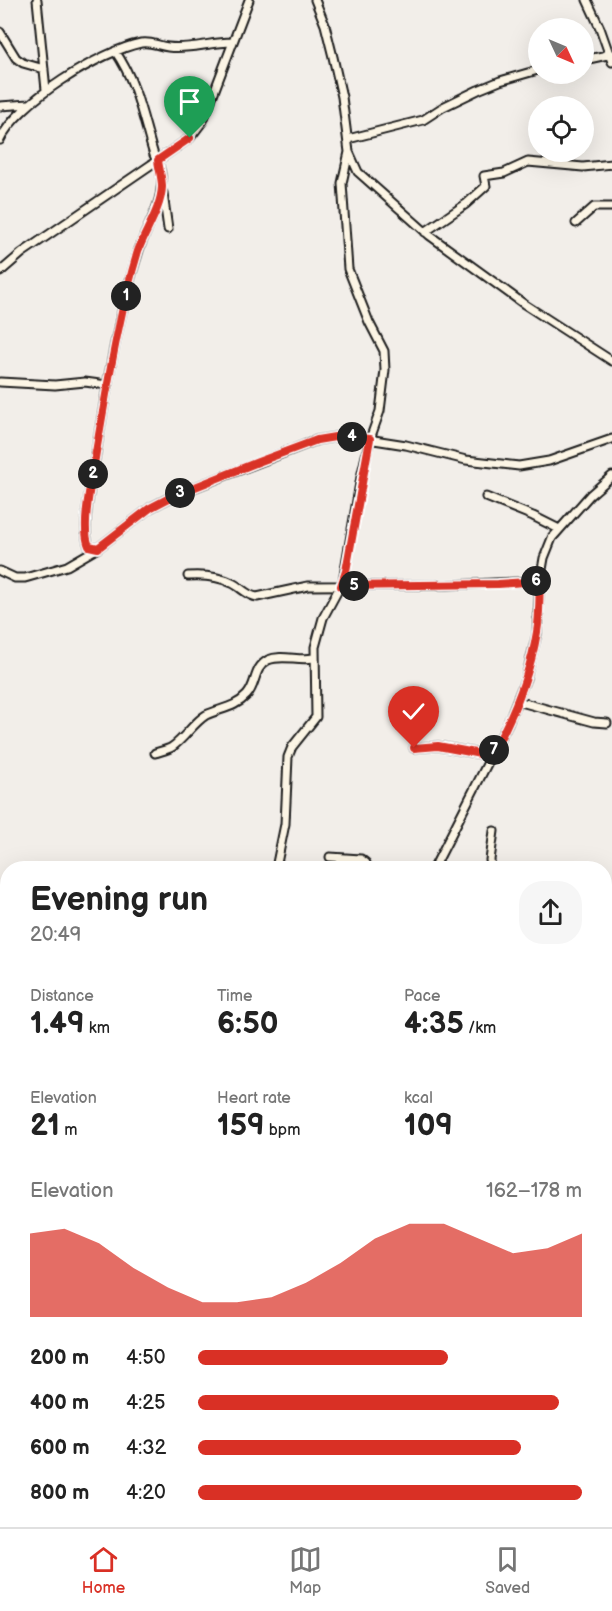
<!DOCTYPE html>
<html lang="en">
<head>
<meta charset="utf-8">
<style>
	:root { --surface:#fff; --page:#f6f6f6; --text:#222; --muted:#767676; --line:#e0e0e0; --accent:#d93025 }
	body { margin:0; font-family:"Balsamiq Sans",sans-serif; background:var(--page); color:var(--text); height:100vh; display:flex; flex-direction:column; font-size:22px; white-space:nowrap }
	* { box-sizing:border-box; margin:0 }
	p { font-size:20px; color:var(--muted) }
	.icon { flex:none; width:33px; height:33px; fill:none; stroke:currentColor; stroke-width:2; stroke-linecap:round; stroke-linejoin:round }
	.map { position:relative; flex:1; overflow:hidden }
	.sheet { position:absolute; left:0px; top:861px; width:612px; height:666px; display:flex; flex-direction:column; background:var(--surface); border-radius:24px 24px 0 0; box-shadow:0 6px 24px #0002 }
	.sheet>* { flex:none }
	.needle { width:39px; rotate:134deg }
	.fabs { position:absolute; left:528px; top:18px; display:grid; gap:12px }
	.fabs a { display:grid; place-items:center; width:66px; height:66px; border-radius:50%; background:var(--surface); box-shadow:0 6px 24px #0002; font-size:30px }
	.pin { position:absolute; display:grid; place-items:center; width:51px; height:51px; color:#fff; margin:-62px -26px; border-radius:50% 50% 50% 0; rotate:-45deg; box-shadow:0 0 6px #0007 }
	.pin .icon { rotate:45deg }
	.km { position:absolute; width:30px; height:30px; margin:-15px; border-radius:50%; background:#222; color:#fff; font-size:16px; line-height:30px; text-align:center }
	.round { display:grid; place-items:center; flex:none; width:63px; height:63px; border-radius:24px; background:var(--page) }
	.summary { display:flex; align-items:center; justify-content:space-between; height:102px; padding:0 30px }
	h1 { font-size:33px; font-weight:600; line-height:45px }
	.figures { display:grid; grid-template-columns:repeat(3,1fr); gap:9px; height:102px; padding:6px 30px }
	.figures div { display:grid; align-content:center }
	.figures b { font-size:30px; font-weight:600 }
	.figures small { font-size:16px; font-weight:400 }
	.figures p { font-size:16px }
	.chart { height:168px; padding:12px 30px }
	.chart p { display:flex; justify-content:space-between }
	.chart svg { width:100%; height:108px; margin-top:6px; fill:var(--accent); opacity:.7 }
	ul { padding:0 30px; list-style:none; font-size:20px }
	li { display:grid; grid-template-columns:96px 72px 1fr; align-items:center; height:45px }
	li i { height:15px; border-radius:8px; background:var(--accent) }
	.tabs { display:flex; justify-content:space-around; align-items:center; height:84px; border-top:2px solid var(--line); background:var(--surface); font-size:16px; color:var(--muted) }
	.tabs a { display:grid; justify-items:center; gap:3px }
	.tabs .selected { color:var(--accent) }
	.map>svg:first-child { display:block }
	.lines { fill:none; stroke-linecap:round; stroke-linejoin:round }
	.minor-casing { stroke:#1c1c1c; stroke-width:11 }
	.minor { stroke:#fcf5e5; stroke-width:7 }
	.route-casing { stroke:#fff; stroke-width:12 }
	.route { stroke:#d93025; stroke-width:8 }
</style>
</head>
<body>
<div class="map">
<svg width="612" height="1527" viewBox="0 0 612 1527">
	<rect width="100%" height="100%" fill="#f2eee9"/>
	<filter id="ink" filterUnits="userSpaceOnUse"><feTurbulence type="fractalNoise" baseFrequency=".0167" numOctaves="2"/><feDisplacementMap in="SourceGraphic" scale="12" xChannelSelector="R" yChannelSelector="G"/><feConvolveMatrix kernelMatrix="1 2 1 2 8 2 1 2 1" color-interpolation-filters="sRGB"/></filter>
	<g filter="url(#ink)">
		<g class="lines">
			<g class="minor-casing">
				<path id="minor" d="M37,0L46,90
					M315,0L325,25L333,57L342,97L349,152L358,172L429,235L524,304L612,361
					M587,0L600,28L612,62
					M0,32L16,58L23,63L44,69
					M584,60L612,54
					M0,106L29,104
					M348,139L423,120L443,107L478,90L500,81L538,70
					M0,140C17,102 101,51 141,43C151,41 158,46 168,47C189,50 211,42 232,42
					M163,193L168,229
					M576,223L594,207H612
					M425,232L466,204L486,186L484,176L504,173L528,162L583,167L612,164
					M0,272L22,253L190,138L203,121L249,0
					M0,382L55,385L85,382L107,385
					M486,497L533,516L559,529
					M98,548L89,546C80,527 94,469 97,447C108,381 118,314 139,250C145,230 159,211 161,190C163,179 160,164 154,155C143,120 137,82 115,51
					M0,571L15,578H25L67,566L98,548L150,508L175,495L317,440L341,436L355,437L406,445L466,460L519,466L549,461L612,439
					M188,576C203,575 218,576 232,583C241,587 247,596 257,597L308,586L448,585L540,581
					M517,701L594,722L607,723
					M414,748L438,746L491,756
					M155,753C161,751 167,750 172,747C185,738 193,723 206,715C221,708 235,708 247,695C257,684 253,668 268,660C281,654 299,661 313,658
					M330,857L361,859L366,863L367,868
					M276,868L285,824L288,757L292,747L316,717L315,647L323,618L343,581L361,477L370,439L380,411L385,370L384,351L369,322L348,269L342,183L349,152
					M434,868L508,723L526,678L537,634L540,581L544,558L552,538L590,495L612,476
					M491,868L490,860L494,831
					M604,930L612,944
					M0,948L8,946
					M604,1018L612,1006
					M604,1136L612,1161
					M0,1163L8,1158
					M0,1332L3,1356L4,1405L0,1427L8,1446
					M0,1511L8,1510
					M234,1520L236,1527
					M31,1527V1520"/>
			</g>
			<use href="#minor" class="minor"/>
		</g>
	</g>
	<g class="lines" filter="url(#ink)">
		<g class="route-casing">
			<path id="route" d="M190,138L158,160C159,169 162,178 162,187C161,209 145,231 138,251C118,317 108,384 96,452C93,473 80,527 89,546L98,548L150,508L175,495L258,462L317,440L341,436L370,439L346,571L341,586L498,584L540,581C539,598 540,615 537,632C530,675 512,718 491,756L438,746L414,748"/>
		</g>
		<use href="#route" class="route"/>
	</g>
</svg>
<div class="fabs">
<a><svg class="needle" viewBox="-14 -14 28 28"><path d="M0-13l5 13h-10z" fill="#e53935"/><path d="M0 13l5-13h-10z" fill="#767676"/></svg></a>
<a><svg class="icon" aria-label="locate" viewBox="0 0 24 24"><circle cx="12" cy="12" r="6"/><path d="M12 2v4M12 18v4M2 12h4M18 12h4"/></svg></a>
</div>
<div class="pin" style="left:190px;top:138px;background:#1e9e55"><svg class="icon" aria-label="arrive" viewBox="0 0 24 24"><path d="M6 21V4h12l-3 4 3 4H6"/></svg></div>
<div class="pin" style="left:414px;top:748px;background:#d93025"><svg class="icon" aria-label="check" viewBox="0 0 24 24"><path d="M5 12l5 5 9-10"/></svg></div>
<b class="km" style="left:126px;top:296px">1</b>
<b class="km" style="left:93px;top:474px">2</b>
<b class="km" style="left:180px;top:493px">3</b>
<b class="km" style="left:352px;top:437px">4</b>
<b class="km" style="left:354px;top:586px">5</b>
<b class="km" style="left:536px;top:581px">6</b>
<b class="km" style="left:494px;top:750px">7</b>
<section class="sheet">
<div class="summary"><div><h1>Evening run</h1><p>20:49</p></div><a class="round"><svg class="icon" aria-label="share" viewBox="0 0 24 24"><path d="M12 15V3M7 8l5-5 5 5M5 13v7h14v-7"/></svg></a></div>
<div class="figures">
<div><p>Distance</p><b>1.49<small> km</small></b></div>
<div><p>Time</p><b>6:50</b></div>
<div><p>Pace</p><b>4:35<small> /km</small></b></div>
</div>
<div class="figures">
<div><p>Elevation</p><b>21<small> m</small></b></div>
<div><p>Heart rate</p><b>159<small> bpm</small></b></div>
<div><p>kcal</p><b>109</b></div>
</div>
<div class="chart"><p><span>Elevation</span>162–178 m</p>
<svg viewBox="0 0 160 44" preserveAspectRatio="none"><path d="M0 44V10L10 8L20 14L30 24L40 32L50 38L60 38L70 36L80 30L90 22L100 12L110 6L120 6L130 12L140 18L150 16L160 10V44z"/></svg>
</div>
<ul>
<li><b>200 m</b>4:50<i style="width:65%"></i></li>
<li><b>400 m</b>4:25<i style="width:94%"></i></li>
<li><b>600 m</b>4:32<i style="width:84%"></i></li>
<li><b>800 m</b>4:20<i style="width:100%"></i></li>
</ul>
</section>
</div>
<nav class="tabs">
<a class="selected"><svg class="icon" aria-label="home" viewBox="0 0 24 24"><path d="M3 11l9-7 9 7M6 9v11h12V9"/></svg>Home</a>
<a><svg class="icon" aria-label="map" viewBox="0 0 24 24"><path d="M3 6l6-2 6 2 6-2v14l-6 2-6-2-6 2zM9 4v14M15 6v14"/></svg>Map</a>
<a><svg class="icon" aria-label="saved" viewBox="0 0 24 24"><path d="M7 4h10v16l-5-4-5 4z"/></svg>Saved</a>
</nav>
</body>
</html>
